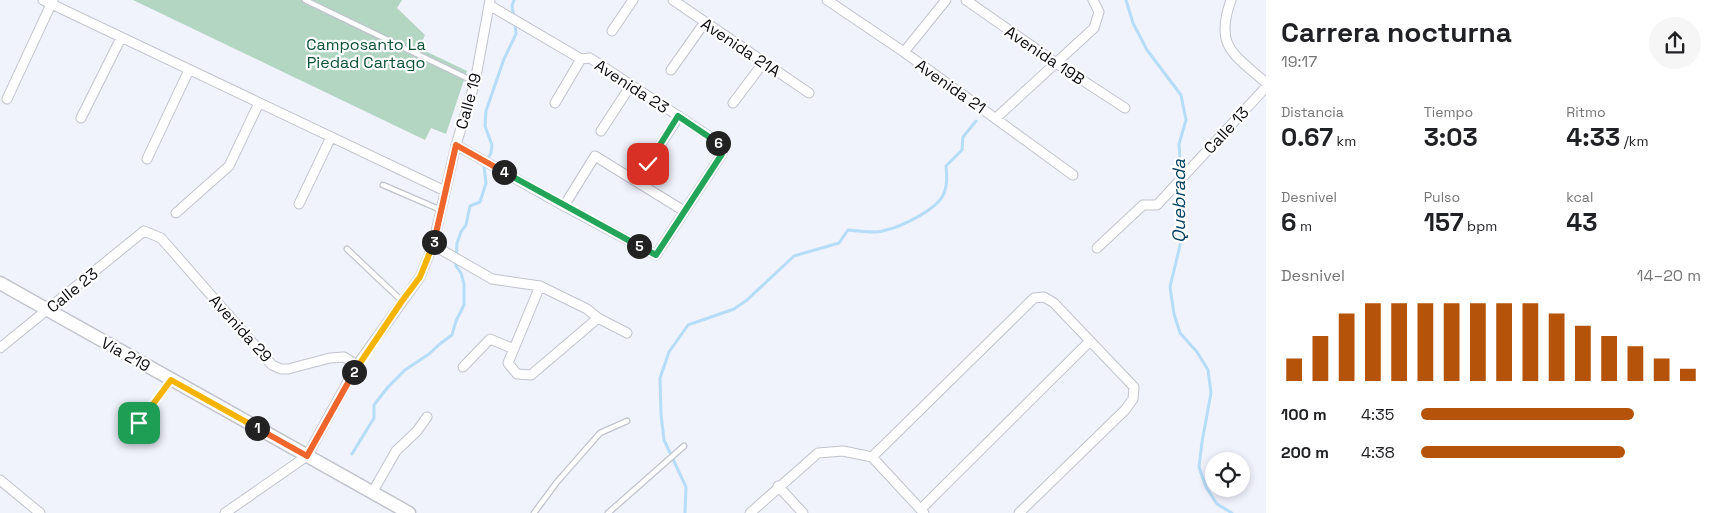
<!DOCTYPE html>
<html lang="es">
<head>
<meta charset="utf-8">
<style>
	:root { --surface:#fff; --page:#f6f6f6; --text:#202124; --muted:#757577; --accent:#b45309 }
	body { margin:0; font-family:"Space Grotesk",sans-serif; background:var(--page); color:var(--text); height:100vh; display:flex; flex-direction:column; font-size:19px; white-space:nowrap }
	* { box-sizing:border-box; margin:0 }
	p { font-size:16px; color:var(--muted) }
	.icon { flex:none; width:28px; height:28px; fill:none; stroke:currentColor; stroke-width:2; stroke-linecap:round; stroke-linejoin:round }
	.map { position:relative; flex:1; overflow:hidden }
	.details { display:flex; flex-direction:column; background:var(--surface); width:450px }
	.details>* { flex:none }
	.buttons { position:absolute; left:1205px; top:452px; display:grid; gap:10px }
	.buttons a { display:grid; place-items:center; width:45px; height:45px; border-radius:50%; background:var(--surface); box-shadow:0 2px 8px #0003; font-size:25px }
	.pin { position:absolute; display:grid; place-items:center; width:42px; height:42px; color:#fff; margin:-21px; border-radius:10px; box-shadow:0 2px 8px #0006 }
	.km { position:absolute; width:25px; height:25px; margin:-12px; border-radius:50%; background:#222; color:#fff; font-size:14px; line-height:25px; text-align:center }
	.round { display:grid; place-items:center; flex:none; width:52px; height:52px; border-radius:26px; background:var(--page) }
	.summary { display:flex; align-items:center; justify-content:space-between; height:85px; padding:0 15px }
	h1 { font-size:28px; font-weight:600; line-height:38px }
	.figures { display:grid; grid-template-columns:repeat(3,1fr); gap:8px; height:85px; padding:5px 15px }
	.figures div { display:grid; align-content:center }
	.figures b { font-size:25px; font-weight:600 }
	.figures small { font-size:14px; font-weight:400 }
	.figures p { font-size:14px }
	.chart { height:140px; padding:10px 15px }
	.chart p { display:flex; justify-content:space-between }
	.chart svg { width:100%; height:90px; margin-top:5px; stroke:var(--accent); stroke-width:6 }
	ul { padding:0 15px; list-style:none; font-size:16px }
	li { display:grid; grid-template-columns:80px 60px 1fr; align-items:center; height:38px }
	li i { height:12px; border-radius:6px; background:var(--accent) }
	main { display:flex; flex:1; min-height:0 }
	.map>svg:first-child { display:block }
	.green { fill:#b3d6c3 }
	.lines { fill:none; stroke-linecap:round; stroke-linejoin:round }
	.stream { stroke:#b6ddf8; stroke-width:3 }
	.lane-casing { stroke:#c1c3cd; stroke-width:7 }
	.street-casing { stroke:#c1c3cd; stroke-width:11 }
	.secondary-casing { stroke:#c1c3cd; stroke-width:15 }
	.lane { stroke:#fff; stroke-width:4.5 }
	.street { stroke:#fff; stroke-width:9 }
	.secondary { stroke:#fff; stroke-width:12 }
	.split-1-casing { stroke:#fff; stroke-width:10 }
	.split-2-casing { stroke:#fff; stroke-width:10 }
	.split-3-casing { stroke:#fff; stroke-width:10 }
	.split-4-casing { stroke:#fff; stroke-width:10 }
	.split-5-casing { stroke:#fff; stroke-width:10 }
	.split-6-casing { stroke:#fff; stroke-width:10 }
	.split-7-casing { stroke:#fff; stroke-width:10 }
	.split-1 { stroke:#f5b400; stroke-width:6 }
	.split-2 { stroke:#f0652b; stroke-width:6 }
	.split-3 { stroke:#f5b400; stroke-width:6 }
	.split-4 { stroke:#f0652b; stroke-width:6 }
	.split-5 { stroke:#22a559; stroke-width:6 }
	.split-6 { stroke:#22a559; stroke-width:6 }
	.split-7 { stroke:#22a559; stroke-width:6 }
	.labels { text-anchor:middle; stroke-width:4.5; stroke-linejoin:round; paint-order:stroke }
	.park-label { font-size:16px; fill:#0b5136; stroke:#fff }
	.street-label { font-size:16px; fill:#0d0d11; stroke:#fff }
	.water-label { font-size:18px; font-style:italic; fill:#004161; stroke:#fff }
</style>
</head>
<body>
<main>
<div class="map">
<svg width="1266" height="513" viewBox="0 0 1266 513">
	<rect width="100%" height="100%" fill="#f0f2fc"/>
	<path class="green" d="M133,0H402L397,8L425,35L419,48L467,71L446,134L431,128L425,140Z"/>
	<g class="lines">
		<path class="stream" d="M514,0L512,6L514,17
			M1126,0L1133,23L1147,50L1181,95L1186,120L1179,144L1181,176
			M1181,183L1182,220L1181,241L1170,287L1174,314L1180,333L1197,352L1208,370L1211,393L1202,442L1199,467L1206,487L1217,504L1232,513
			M352,454L374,418V405L388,387L405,370L429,354L441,343L452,335L456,321L464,305V284L461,273L456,266L457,243L461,232L466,225L470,206L480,202L486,183L484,166L491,153L492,145L485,126L486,111L504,59L516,34L515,23
			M685,513L686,487L664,440L661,414L660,378L669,352L688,325L734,309L747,300L794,256L839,243L848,230C857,231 866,232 875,232C894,231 928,214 940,200C948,190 947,178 946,166L962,150L963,137L976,121"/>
		<g class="lane-casing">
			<path id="lane" d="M305,0L475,82
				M383,185L441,210
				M347,249L402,301
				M139,423L170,381
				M534,513L557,482L600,433L627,421
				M608,513L684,446"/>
		</g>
		<g class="street-casing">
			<path id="street" d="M43,0L445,191
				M673,0L809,93
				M827,0L904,52L1073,175
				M966,0L1056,63L1125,108
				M1231,0C1214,47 1234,54 1266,83
				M612,31L633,0
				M904,52L946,0
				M671,70L705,22
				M7,99L53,0
				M555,103L581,59
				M733,103L764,62
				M81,118L121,38
				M996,118L1094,28L1099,12L1093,0
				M601,131L631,85
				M456,145L564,206L656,255L722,154L721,144L590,58L581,59L489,5
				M147,159L189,70
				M648,164L679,116
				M299,204L331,137
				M564,206L595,156L684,211
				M176,213L229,166L259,103
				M433,245L492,279L540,286L587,309L598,318L627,333
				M1097,248L1143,205H1157L1266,87
				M540,286L508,363L517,374L531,375L598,318
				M0,348L144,231L161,238L272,365L281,369H288L330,358L344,357L357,365
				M463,367L490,339L514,349
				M872,457L1034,298L1044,297L1054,303L1134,387L1133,399L1125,410L1019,513
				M0,480L40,513
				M778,486L803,513
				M372,493L396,451L417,431L427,417
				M921,509L1090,341
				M225,513L307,456L357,365L420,277L433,245L456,145L475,82L490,0
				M750,513L818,453L843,451L872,457L924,513"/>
		</g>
		<g class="secondary-casing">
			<path id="secondary" d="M0,283L409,513"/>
		</g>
		<use href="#lane" class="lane"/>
		<use href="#street" class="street"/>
		<use href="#secondary" class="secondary"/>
	</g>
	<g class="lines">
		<g class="split-1-casing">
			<path id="split-1" d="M139,423L171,380L257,428"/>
		</g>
		<g class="split-2-casing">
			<path id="split-2" d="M257,428L307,456L354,372"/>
		</g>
		<g class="split-3-casing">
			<path id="split-3" d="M354,372L402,301L420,277L434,242"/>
		</g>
		<g class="split-4-casing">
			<path id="split-4" d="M434,242L456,145L504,172"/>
		</g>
		<g class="split-5-casing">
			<path id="split-5" d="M504,172L639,246"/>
		</g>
		<g class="split-6-casing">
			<path id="split-6" d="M639,246L656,255L722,154L721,144L718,143"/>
		</g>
		<g class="split-7-casing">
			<path id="split-7" d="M648,164L678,116L718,143"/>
		</g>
		<use href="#split-1" class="split-1"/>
		<use href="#split-2" class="split-2"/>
		<use href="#split-3" class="split-3"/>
		<use href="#split-4" class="split-4"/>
		<use href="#split-5" class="split-5"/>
		<use href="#split-6" class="split-6"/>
		<use href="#split-7" class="split-7"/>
	</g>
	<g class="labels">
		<g class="park-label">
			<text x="366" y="50">Camposanto La<tspan x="366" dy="18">Piedad Cartago</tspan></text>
		</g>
		<g class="street-label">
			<text transform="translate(741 47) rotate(34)" y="6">Avenida 21A</text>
			<text transform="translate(1045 55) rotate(34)" y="6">Avenida 19B</text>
			<text transform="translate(632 86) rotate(33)" y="6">Avenida 23</text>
			<text transform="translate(951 86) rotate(35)" y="6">Avenida 21</text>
			<text transform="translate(468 101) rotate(-75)" y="6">Calle 19</text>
			<text transform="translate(1226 130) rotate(-47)" y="6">Calle 13</text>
			<text transform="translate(72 290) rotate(-39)" y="6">Calle 23</text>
			<text transform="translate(241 328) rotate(48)" y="6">Avenida 29</text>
			<text transform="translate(126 354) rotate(29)" y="6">Vía 219</text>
		</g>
		<g class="water-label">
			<text transform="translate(1179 201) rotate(-90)" y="6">Quebrada</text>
		</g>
	</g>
</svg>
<div class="buttons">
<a><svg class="icon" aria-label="locate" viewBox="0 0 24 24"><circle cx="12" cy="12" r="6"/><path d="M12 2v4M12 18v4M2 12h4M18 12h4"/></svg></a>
</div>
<div class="pin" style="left:139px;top:423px;background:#1e9e55"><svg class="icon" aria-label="arrive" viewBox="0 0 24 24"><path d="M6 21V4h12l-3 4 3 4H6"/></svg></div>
<div class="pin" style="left:648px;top:164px;background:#d93025"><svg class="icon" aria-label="check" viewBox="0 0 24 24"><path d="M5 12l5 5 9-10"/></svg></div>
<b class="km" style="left:257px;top:428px">1</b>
<b class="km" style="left:354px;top:372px">2</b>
<b class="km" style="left:434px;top:242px">3</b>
<b class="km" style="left:504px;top:172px">4</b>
<b class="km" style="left:639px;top:246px">5</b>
<b class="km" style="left:718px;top:143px">6</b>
</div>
<section class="details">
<div class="summary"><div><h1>Carrera nocturna</h1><p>19:17</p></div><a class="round"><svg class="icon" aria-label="share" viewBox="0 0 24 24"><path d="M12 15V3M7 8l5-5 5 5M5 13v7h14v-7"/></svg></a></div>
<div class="figures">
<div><p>Distancia</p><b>0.67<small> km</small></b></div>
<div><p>Tiempo</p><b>3:03</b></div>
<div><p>Ritmo</p><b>4:33<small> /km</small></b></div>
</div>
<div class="figures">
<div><p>Desnivel</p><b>6<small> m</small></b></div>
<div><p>Pulso</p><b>157<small> bpm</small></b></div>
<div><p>kcal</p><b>43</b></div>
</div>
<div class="chart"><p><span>Desnivel</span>14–20 m</p>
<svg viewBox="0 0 160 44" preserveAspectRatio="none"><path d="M5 44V33M15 44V22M25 44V11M35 44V6M45 44V6M55 44V6M65 44V6M75 44V6M85 44V6M95 44V6M105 44V11M115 44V17M125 44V22M135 44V27M145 44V33M155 44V38"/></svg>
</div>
<ul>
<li><b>100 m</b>4:35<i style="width:76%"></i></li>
<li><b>200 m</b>4:38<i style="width:73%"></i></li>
</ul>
</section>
</main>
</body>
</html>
